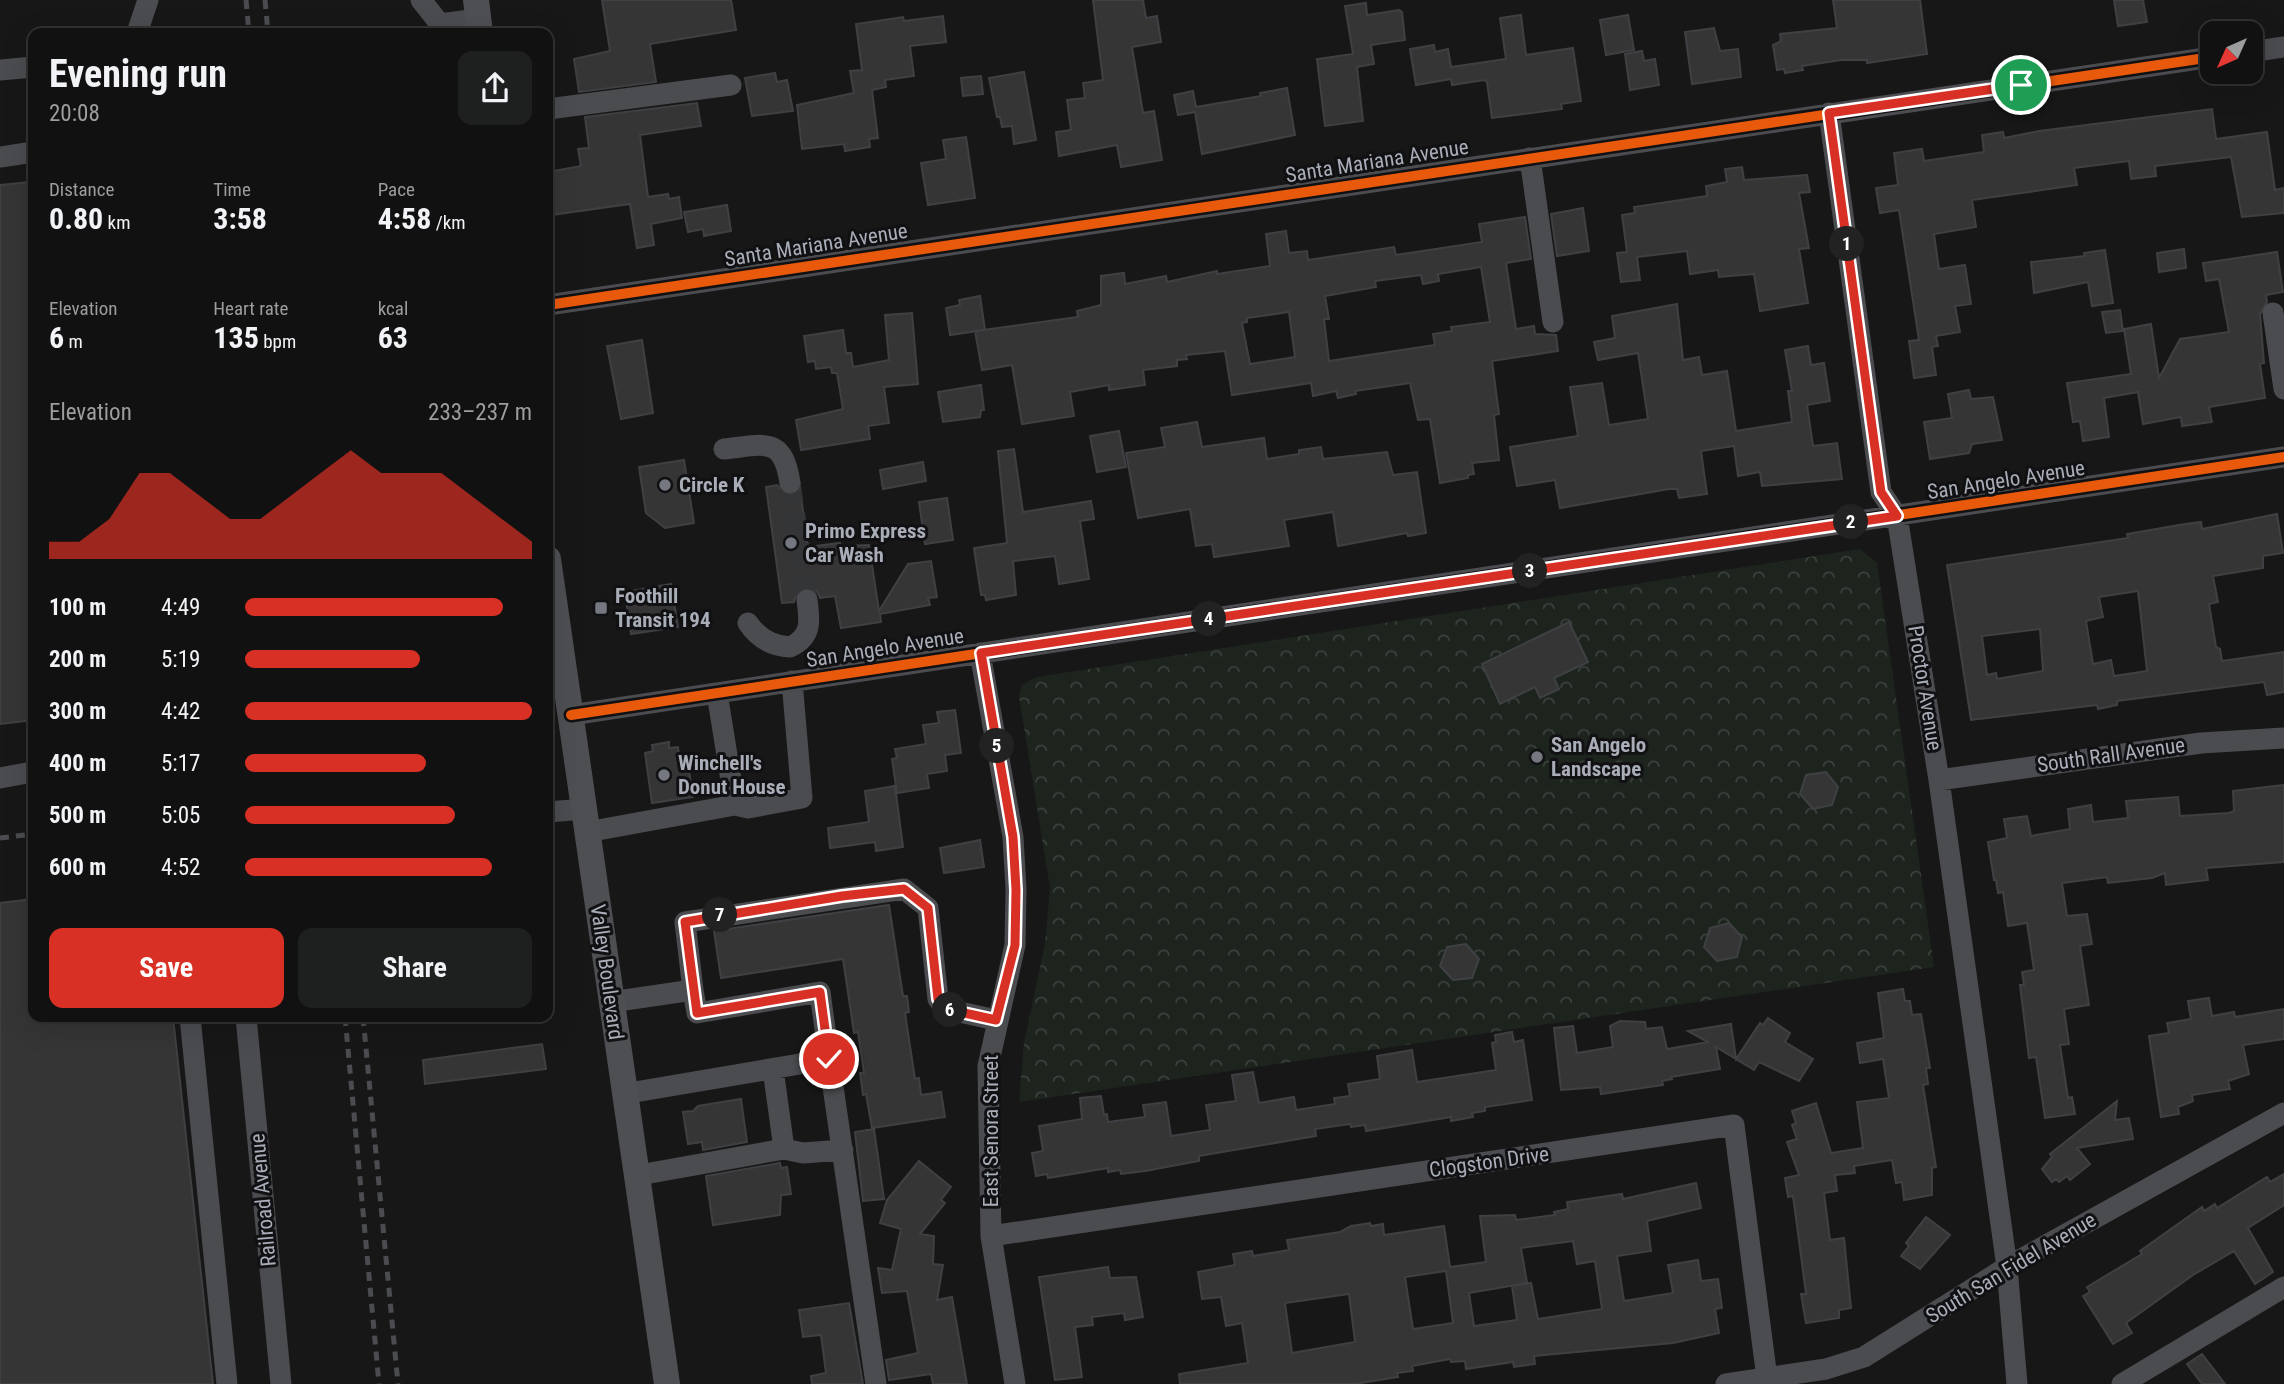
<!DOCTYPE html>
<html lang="en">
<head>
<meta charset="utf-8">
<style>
	:root { --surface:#111; --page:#1e1f1f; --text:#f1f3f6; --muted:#9c9d9f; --line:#303131; --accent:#d93025 }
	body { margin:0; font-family:"Roboto Condensed",sans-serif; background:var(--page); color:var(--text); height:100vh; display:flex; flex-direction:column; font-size:26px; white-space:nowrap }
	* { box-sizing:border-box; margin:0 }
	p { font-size:23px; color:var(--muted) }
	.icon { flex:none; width:38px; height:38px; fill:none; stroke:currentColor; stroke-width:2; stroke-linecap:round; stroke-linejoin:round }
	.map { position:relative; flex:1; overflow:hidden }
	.drawer { position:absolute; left:28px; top:28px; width:525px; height:994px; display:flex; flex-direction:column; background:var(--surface); border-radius:14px; box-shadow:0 7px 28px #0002,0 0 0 2px var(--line) }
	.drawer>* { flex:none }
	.needle { width:46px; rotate:225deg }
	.tools { position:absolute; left:2200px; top:21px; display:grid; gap:14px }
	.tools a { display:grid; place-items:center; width:63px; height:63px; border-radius:14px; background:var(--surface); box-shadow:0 7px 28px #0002,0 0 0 2px var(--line); font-size:35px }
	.pin { position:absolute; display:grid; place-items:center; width:60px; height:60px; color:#fff; margin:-30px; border:4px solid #fff; border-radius:50%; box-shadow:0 2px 7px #0007 }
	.km { position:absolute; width:35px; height:35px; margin:-18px; border-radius:50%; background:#222; color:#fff; font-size:19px; line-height:35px; text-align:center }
	.round { display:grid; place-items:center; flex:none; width:74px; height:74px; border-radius:14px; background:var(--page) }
	.overview { display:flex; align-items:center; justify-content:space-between; height:119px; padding:0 21px }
	h1 { font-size:38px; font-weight:700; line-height:52px }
	.stats { display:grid; grid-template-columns:repeat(3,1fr); gap:10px; height:119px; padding:7px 21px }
	.stats div { display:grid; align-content:center }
	.stats b { font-size:30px; font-weight:700 }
	.stats small { font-size:19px; font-weight:400 }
	.stats p { font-size:19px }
	.chart { height:196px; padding:14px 21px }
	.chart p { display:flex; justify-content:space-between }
	.chart svg { width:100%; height:126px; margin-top:7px; fill:var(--accent); opacity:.7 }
	.primary-button { display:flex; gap:14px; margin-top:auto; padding:14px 21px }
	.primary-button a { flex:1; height:80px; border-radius:14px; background:var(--accent); color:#fff; font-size:28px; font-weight:700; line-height:80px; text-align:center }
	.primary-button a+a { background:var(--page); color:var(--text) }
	ul { padding:0 21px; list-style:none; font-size:23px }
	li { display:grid; grid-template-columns:112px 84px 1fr; align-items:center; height:52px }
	li i { height:18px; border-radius:9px; background:var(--accent) }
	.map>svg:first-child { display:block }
	.forest { fill:url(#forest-crowns) }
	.building { fill:#353536; stroke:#3f4043; stroke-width:2; fill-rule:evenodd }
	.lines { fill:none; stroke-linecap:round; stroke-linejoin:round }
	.minor-tunnel { stroke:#343537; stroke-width:21; stroke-dasharray:21 10; stroke-linecap:butt }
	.minor { stroke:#4b4c50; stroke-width:21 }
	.major { stroke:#4d4f52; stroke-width:26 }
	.rail { stroke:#4b4c4f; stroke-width:5; stroke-dasharray:9 7; stroke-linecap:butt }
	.cycleway-casing { stroke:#111113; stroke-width:15 }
	.cycleway { stroke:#e8590c; stroke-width:10 }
	.route-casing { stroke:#fff; stroke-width:14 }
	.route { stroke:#d93025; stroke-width:9 }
	.poi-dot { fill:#757880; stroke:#111113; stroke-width:2.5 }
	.labels { text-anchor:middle; stroke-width:6; stroke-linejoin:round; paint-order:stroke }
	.street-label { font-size:21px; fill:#a8adb8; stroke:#111113 }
	.poi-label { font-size:21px; font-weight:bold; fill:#a8adb8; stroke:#111113; text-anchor:start }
</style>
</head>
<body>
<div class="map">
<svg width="2284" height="1384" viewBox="0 0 2284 1384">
	<defs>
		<pattern id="forest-crowns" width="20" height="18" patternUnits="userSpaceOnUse" patternTransform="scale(1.75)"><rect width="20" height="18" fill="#1d241e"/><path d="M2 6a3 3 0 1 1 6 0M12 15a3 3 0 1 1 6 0" fill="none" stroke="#3b413d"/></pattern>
	</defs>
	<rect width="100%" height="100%" fill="#171717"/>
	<path class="forest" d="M1860,549L1877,563L1934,967L1019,1102L1024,1043L1045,944L1050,888L1019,696L1022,685L1037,677Z"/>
	<path class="building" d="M602,0H731L736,30L650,44L656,82L579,92L574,59L610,51Z
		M1093,0H1143L1146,18L1157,16L1161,42L1132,47L1143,113L1154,111L1162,160L1121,167L1117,145L1059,156L1056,132L1071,130L1067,100L1085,98L1083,83L1103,80Z
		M1833,0H1920L1927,54L1867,63V60H1841L1802,66L1803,70L1785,73L1784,69L1777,70L1773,45L1781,41L1780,34L1837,28Z
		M2114,0H2143L2147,22L2118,26Z
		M1366,3L1367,15L1399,10L1402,12L1405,40L1371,45L1374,64L1357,67L1363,121L1325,126L1317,59L1353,54L1345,6Z
		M1521,15L1526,55L1573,48L1581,101L1561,104L1562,109L1492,118L1487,82L1484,80L1452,85L1451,79L1416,85L1410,49L1434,45L1435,52L1448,49L1451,67L1506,59L1500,18Z
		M1628,15L1634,50L1606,55L1600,20Z
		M943,16L946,42L910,46L914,76L885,80L886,87L872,90L878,138L869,139L870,147L845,151L844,144L802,149L797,105L854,93L850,71L862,70L856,24L903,17L904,21Z
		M1714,28L1720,51L1738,49L1741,77L1692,84L1685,32Z
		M1642,51L1644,61L1655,59L1659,85L1630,90L1625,54Z
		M1024,72L1036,140L1014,144L1012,126L1002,127L1000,117H997L989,78Z
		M775,73L777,82L787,80L793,111L752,116L745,78Z
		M981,76L983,94L963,96L961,78Z
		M1287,88L1295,135L1202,154L1195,112L1178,115L1174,95L1193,91L1196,107L1261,96L1260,93Z
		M697,103L701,126L640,135L648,197L668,194L669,199L679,197L682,218L651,224L654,245L637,248L630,204L551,215L548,172L581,166L578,149L589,148L585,117Z
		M2212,109L2216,139L2267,132L2275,190L2284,188V213L2242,217L2231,157L2155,166L2156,176L2131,179L2129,161L2074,168L2077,185L1972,200L1976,227L1934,234L1939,269L1965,265L1971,304L1955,306L1960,332L1936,336L1938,346L1932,347L1936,375L1914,378L1909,341L1919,340L1899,210L1880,213L1876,188L1898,185L1894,153L1922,149L1924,161L1984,152L1982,135L2003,132L2004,138L2039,131Z
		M966,137L975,198L928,205L921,163L946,159L943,140Z
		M1742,167L1744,180L1807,175L1810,192L1799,193L1809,248L1799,249L1808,303L1760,311L1754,274L1719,277L1718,270L1690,274L1687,251L1637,257L1640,280L1621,282L1617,253L1627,252L1622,215L1635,213L1634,207L1707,196L1706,186L1727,182L1725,169Z
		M30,182L33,199V720L0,724V185Z
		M727,205L731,231L704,236L703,229L688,232L684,212Z
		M1583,208L1589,251L1557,256L1551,214Z
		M1525,217L1531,259L1506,263L1516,329L1534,326L1535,334L1556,335L1558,351L1492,361L1499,414L1494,415L1499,460L1472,463L1474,474L1468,475V478L1440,483L1430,419L1418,420L1410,383L1355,391L1356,394L1338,398L1336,391L1313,396L1311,383L1232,395L1225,351L1186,355L1187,359L1177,360V366L1143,370L1145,385L1109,390V385L1070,392L1074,416L1022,424L1012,365L982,370L975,331L1078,317L1077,311L1101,305V276L1124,273L1125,284L1166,276L1167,282L1217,271V274L1270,266L1266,234L1286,231L1289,253L1307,251L1308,260L1394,247L1396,255L1482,242L1479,224ZM1481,267L1490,322L1451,327L1452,331L1433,334L1435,345L1329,361L1324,319H1329L1325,296L1376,287L1375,281L1421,275L1423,284L1439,281L1438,274ZM1289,312L1295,357L1250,364L1242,323L1247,322V318Z
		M2184,249L2186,268L2159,272L2157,253Z
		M2105,250L2113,303L2092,306L2088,282L2034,293L2031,262L2085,256L2084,253Z
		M2277,252L2283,292L2266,295L2267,302L2260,314L2264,363L2260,364L2265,398L2209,407L2212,422L2182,426L2181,417L2143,424L2138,392L2104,398L2109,437L2083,441L2080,421L2073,422L2067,383L2131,374L2124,329L2151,324L2159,378L2180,339L2229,332L2219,279L2206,281L2203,263Z
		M980,296L985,330L950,335L946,308L960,305L959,300Z
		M1677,304L1683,360L1699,357L1702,375L1727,371L1736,431L1792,422L1788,391H1792L1785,350L1808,346L1811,365L1824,363L1830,401L1807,405L1813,446L1837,443L1842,479L1762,486L1760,472L1738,476L1734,446L1701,451L1707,494L1679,498L1677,489H1669L1560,508L1555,480L1517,486L1510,447L1578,436L1570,387L1602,383L1609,425L1648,419L1638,353L1598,360L1594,342L1615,338L1612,316Z
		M2120,310L2123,331L2106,333L2102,312Z
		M912,313L918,384L884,387L889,423L868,426L870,439L801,450L796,420L843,409L837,373H832L831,367L816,369L815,361L808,362L804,336L843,330L846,353H851L853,367L889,360L885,315Z
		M642,340L653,413L621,419L607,346Z
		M981,385L984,410H981L980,417L943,422L938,392Z
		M1969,390L1971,399L1993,397L2002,440L1972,444L1969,453L1930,459L1924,422L1952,418L1948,394Z
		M1197,422L1202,447L1264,438L1267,459L1299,454V450L1321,447L1323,459L1387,452L1393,475L1417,472L1426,533L1408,536L1407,533L1338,546L1333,512L1284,520L1289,546L1214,557L1212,544L1196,546L1190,509L1138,518L1126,453L1165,447L1161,428Z
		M1119,431L1126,467L1097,472L1090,436Z
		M1014,449L1023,512L1091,501L1094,519L1080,521L1089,579L1059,584L1055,556L1013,561L1016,595L986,600L985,595H981L974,548L1007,543L998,451Z
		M684,460L694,523L665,528L646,513L639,467Z
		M923,462L926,481L883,489L880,470Z
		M777,485L787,496L800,490L808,547L840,543V546L869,545L879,611L908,564L931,561L937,597L928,598L930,605L880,614L881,622L841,628L835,596L820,598L817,591L806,587L798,590L794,602L782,603L766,487Z
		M947,498L953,540L925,544L919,502Z
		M2277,514L2283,553L2263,556V568L2213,576L2218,602L2209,604L2216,647L2220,649L2222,661L2284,652V692L2267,695L2264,682L2117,701V705L2098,709L2097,705L1971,720L1947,565L2128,538L2127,534L2179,525L2201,522L2202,529ZM2138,591L2147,671L2114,676L2111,660L2093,664L2086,621L2103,617L2099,597ZM2040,629L2043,671L1997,679L1996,673L1987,675L1982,636Z
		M671,584L678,627L631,634L625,592Z
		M1569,622L1588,662L1554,678L1559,689L1540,698L1535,687L1500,704L1482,664Z
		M955,710L961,753L945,755L947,771L927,774L929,788L897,793L892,759L897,758L895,749L926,744L923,725L939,723L937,712Z
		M669,742V748L678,747L680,765L688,764L693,797L652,803L645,753L653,751L652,745Z
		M1826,772L1838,787L1832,805L1813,809L1800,794L1806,775Z
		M2284,785V862L2206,868L2208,880L2166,885L2165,873L2152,878L2108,883L2107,877L2062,883L2067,916L2087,914L2092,944L2080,946L2089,1005L2064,1009L2069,1044L2060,1045L2068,1098L2072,1097L2075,1114L2045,1118L2036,1057L2029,1058L2020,985H2024L2022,972L2034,970L2027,923L2008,926L2003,892L1998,893L1996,880H1994L1988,842L2007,838L2004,819L2027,816L2031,836L2070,829L2068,809L2091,805L2093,822L2128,818L2126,801L2178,797L2180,816L2229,813L2234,811L2233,791Z
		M895,786L903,847L876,851L875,842L830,848L828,828L869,822L865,791Z
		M980,840L984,867L944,873L940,848Z
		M33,899V1017H173L213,1384H0V903Z
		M889,905L903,996H907L909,1012L905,1013L915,1079L919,1078L921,1095L941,1092L945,1117L872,1128L866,1094L863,1095L860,1073H864L858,1032L854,1033L843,959L721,978L714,931Z
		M1729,923L1742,937L1737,957L1717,961L1704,947L1710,928Z
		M1466,944L1479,959L1472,978L1453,980L1440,966L1447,947Z
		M1903,989L1905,1001H1910L1912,1015L1921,1014L1930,1068H1926L1928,1084L1923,1085L1936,1167L1932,1168V1195L1904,1200L1902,1182L1896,1183L1892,1160L1854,1166L1855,1173L1835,1175L1837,1191L1824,1193L1830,1240L1844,1238L1851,1308L1839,1310V1318L1806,1323L1801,1294H1806L1798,1233L1793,1196L1788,1197L1785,1178L1799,1175L1787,1142L1797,1139L1792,1125L1796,1123L1792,1111L1816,1103L1831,1153L1863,1148L1857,1102L1889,1098L1883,1059L1860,1063L1857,1043L1884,1038L1878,993Z
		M2209,998L2212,1016L2234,1012L2235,1017L2284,1009V1039L2243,1045L2249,1074L2228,1081L2230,1089L2192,1095L2193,1101L2178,1107L2179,1114L2161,1117L2149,1036L2169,1033L2167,1023L2191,1019L2188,1001Z
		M1768,1018L1790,1033L1785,1042L1813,1059L1799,1081L1759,1062L1754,1070L1716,1047L1720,1069L1671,1077L1672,1079L1662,1081L1663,1085L1601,1094L1600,1087L1561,1090L1554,1028L1573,1026L1577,1053L1613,1047L1610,1026L1620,1021L1645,1022L1646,1029L1662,1027L1667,1049L1708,1042L1688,1031L1731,1024L1736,1059L1760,1023L1763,1025Z
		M1512,1032L1514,1042L1523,1040L1532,1100L1485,1107V1111L1472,1113L1473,1117L1451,1121V1117L1366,1131L1365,1125L1351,1127L1350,1124L1315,1129L1316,1136L1199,1156V1161L1145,1171L1121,1174L1120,1170L1108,1172V1168L1048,1178L1047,1174L1036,1176L1032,1153L1043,1151L1039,1126L1082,1119L1080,1098L1101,1096L1104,1115L1107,1114L1108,1122L1145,1117L1143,1105L1166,1102L1171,1136L1210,1130L1206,1105L1236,1101L1232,1075L1253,1072L1259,1103L1294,1097L1296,1110L1335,1104L1334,1098L1350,1096L1348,1084L1380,1079L1377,1056L1412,1050L1417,1082L1496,1070L1492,1043L1496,1042L1495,1035Z
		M542,1044L546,1069L425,1084L423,1060Z
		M741,1099L747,1142L703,1150L702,1142L688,1144L683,1112L693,1111L698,1106Z
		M2117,1101L2115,1120L2129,1118L2133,1139L2077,1148L2090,1164L2070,1180L2067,1176L2059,1182L2056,1179L2052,1182L2042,1169L2052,1157L2050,1154Z
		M874,1129L884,1199L863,1201L855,1132Z
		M919,1161L951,1187L941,1200L945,1203L920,1234L934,1236L933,1264L943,1265L937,1300L952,1297L967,1384H933L931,1374L889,1380L886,1360L918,1353L907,1291L882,1293L878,1268L892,1270L901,1229L880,1223L887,1200Z
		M780,1163L781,1168L787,1167L791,1194L781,1195L780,1215L713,1225L706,1176Z
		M2284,1174V1205L2248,1228L2273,1272L2255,1284L2234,1251L2193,1275L2126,1323L2132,1333L2113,1344L2083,1296L2090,1292L2087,1287L2142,1254L2140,1251L2202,1207L2204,1211L2215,1204L2217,1208L2267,1177L2270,1182Z
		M1696,1183L1701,1208L1647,1221L1651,1251L1617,1256L1620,1275L1624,1301L1673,1293L1668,1265L1698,1260L1701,1281L1718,1279L1722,1308L1715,1309L1719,1333L1673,1343L1534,1356L1535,1364L1514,1367L1513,1362L1466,1369L1465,1361L1451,1362L1450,1359L1412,1366L1413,1371L1397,1373L1398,1377L1355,1384H1180L1179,1374L1248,1363L1242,1323L1226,1326L1221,1297L1202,1299L1198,1272L1235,1265L1233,1254L1252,1251L1253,1256L1289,1250L1287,1240L1340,1232L1351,1226L1370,1223L1371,1226L1383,1224L1384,1235L1444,1226L1450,1267L1486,1262L1480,1216L1515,1215L1516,1220L1555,1215L1554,1212L1568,1209L1567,1202L1622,1194L1623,1199ZM1573,1241L1577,1264L1595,1261L1602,1309L1538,1319L1531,1283L1512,1286L1517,1320L1474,1326L1469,1293L1527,1283L1521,1248ZM1446,1271L1453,1323L1413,1329L1405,1277ZM1349,1294L1355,1342L1292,1353L1285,1303Z
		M1926,1217L1950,1235L1920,1269L1901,1256L1909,1246L1906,1243Z
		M1108,1267L1110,1278L1136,1277L1143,1317L1125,1320L1124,1313L1092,1317L1093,1325L1075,1327L1082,1377L1055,1380L1039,1277Z
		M849,1303L863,1384H812L811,1376L826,1373L821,1335L803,1337L799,1310Z
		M2202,1354L2225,1384H2202L2187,1364Z"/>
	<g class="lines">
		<path class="minor-tunnel" d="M790,483L807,600"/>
		<path class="minor" d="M421,0L440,24L478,19
			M137,33L148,0
			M2250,52L2284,47
			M0,70L33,67
			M548,109L731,85
			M1829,113L1881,492L1897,516L1939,780L2007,1267L2017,1384
			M0,157L33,152
			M1530,158L1553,322
			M548,305L2212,57
			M2273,313L2284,389
			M724,449C764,445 783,435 790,483
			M748,623C758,638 771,646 790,647C812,637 810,621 807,600
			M980,653L1013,837L1016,889L1015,945L988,1066L991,1236L1015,1384
			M717,693L735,805L748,808L802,798L792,681
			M571,715L2284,457
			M0,778L33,772
			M1939,780L2201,743L2284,738
			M548,812L584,809
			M587,832L735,805
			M693,990L685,922L904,889L928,908L938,999L946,1009L996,1020
			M611,1002L693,990L697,1013L820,992L829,1059L623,1094
			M190,1017L227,1384
			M246,1017L281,1384
			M829,1059L876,1384
			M784,1149L803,1153L843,1150
			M639,1175L784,1149L773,1069
			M991,1236L1734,1125L1767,1378
			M1726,1384L1826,1369L1864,1357L2007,1267L2284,1113
			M2122,1384L2284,1287"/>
		<path class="major" d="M476,0L480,33
			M548,559L667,1384"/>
		<path class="rail" d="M246,0L249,33
			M265,0L268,33
			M0,838L33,834
			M345,1017L379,1384
			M363,1017L398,1384"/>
		<g class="cycleway-casing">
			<path id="cycleway" d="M548,305L2212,57
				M571,715L2284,457"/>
		</g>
		<use href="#cycleway" class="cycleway"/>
	</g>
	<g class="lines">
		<g class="route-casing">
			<path id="route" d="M829,1059L820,992L697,1013L685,922L842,896L904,889L928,908L938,999L946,1009L996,1020L1015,945L1016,890L1013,837L981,653L1897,516L1881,492L1829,113L2021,85"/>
		</g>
		<use href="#route" class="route"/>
	</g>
	<g class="poi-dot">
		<circle cx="665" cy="485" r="7"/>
		<circle cx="791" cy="543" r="7"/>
		<rect x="594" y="601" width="14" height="14" rx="3.5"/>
		<circle cx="1537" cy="757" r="7"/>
		<circle cx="664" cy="775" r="7"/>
	</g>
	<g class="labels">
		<g class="street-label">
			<text transform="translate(1377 161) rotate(-9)" y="7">Santa Mariana Avenue</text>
			<text transform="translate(816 245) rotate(-9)" y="7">Santa Mariana Avenue</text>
			<text transform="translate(2006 480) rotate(-9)" y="7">San Angelo Avenue</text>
			<text transform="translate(885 648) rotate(-9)" y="7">San Angelo Avenue</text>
			<text transform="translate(1925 688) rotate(81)" y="7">Proctor Avenue</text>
			<text transform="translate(2111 755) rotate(-8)" y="7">South Rall Avenue</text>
			<text transform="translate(607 972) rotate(82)" y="7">Valley Boulevard</text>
			<text transform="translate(991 1131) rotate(-90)" y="7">East Senora Street</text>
			<text transform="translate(1489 1162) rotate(-8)" y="7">Clogston Drive</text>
			<text transform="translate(263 1200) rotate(-95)" y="7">Railroad Avenue</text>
			<text transform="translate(2011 1268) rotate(-31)" y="7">South San Fidel Avenue</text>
		</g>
		<g class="poi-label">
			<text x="679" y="492">Circle K</text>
			<text x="805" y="538">Primo Express<tspan x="805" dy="24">Car Wash</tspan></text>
			<text x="615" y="603">Foothill<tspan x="615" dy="24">Transit 194</tspan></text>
			<text x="1551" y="752">San Angelo<tspan x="1551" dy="24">Landscape</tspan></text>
			<text x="678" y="770">Winchell's<tspan x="678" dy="24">Donut House</tspan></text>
		</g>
	</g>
</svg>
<div class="tools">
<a><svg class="needle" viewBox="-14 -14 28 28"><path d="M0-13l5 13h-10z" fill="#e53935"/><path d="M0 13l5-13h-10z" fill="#9c9d9f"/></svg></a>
</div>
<div class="pin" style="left:2021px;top:85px;background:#1e9e55"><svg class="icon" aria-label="arrive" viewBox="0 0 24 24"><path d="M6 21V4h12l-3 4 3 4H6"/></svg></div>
<div class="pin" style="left:829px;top:1059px;background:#d93025"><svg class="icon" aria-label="check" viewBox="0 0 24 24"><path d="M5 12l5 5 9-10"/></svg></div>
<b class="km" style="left:1847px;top:244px">1</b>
<b class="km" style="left:1851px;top:522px">2</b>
<b class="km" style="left:1530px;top:571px">3</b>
<b class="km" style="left:1209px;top:619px">4</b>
<b class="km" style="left:997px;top:746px">5</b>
<b class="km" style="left:950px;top:1010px">6</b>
<b class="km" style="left:720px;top:915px">7</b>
<section class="drawer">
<div class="overview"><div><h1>Evening run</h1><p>20:08</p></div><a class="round"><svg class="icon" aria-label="share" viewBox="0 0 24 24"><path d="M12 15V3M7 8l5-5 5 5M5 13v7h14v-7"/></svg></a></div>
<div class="stats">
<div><p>Distance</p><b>0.80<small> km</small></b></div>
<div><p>Time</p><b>3:58</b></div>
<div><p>Pace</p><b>4:58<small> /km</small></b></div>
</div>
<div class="stats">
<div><p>Elevation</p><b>6<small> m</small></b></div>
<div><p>Heart rate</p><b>135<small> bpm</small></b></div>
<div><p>kcal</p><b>63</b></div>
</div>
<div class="chart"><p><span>Elevation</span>233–237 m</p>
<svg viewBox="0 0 160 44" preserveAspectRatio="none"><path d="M0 44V38L10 38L20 30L30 14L40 14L50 22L60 30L70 30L80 22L90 14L100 6L110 14L120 14L130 14L140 22L150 30L160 38V44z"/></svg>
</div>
<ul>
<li><b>100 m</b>4:49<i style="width:90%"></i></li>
<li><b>200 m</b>5:19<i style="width:61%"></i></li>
<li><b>300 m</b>4:42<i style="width:100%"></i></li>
<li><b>400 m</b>5:17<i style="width:63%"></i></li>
<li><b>500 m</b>5:05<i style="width:73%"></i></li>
<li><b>600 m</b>4:52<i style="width:86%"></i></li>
</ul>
<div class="primary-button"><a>Save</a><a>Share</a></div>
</section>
</div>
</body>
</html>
